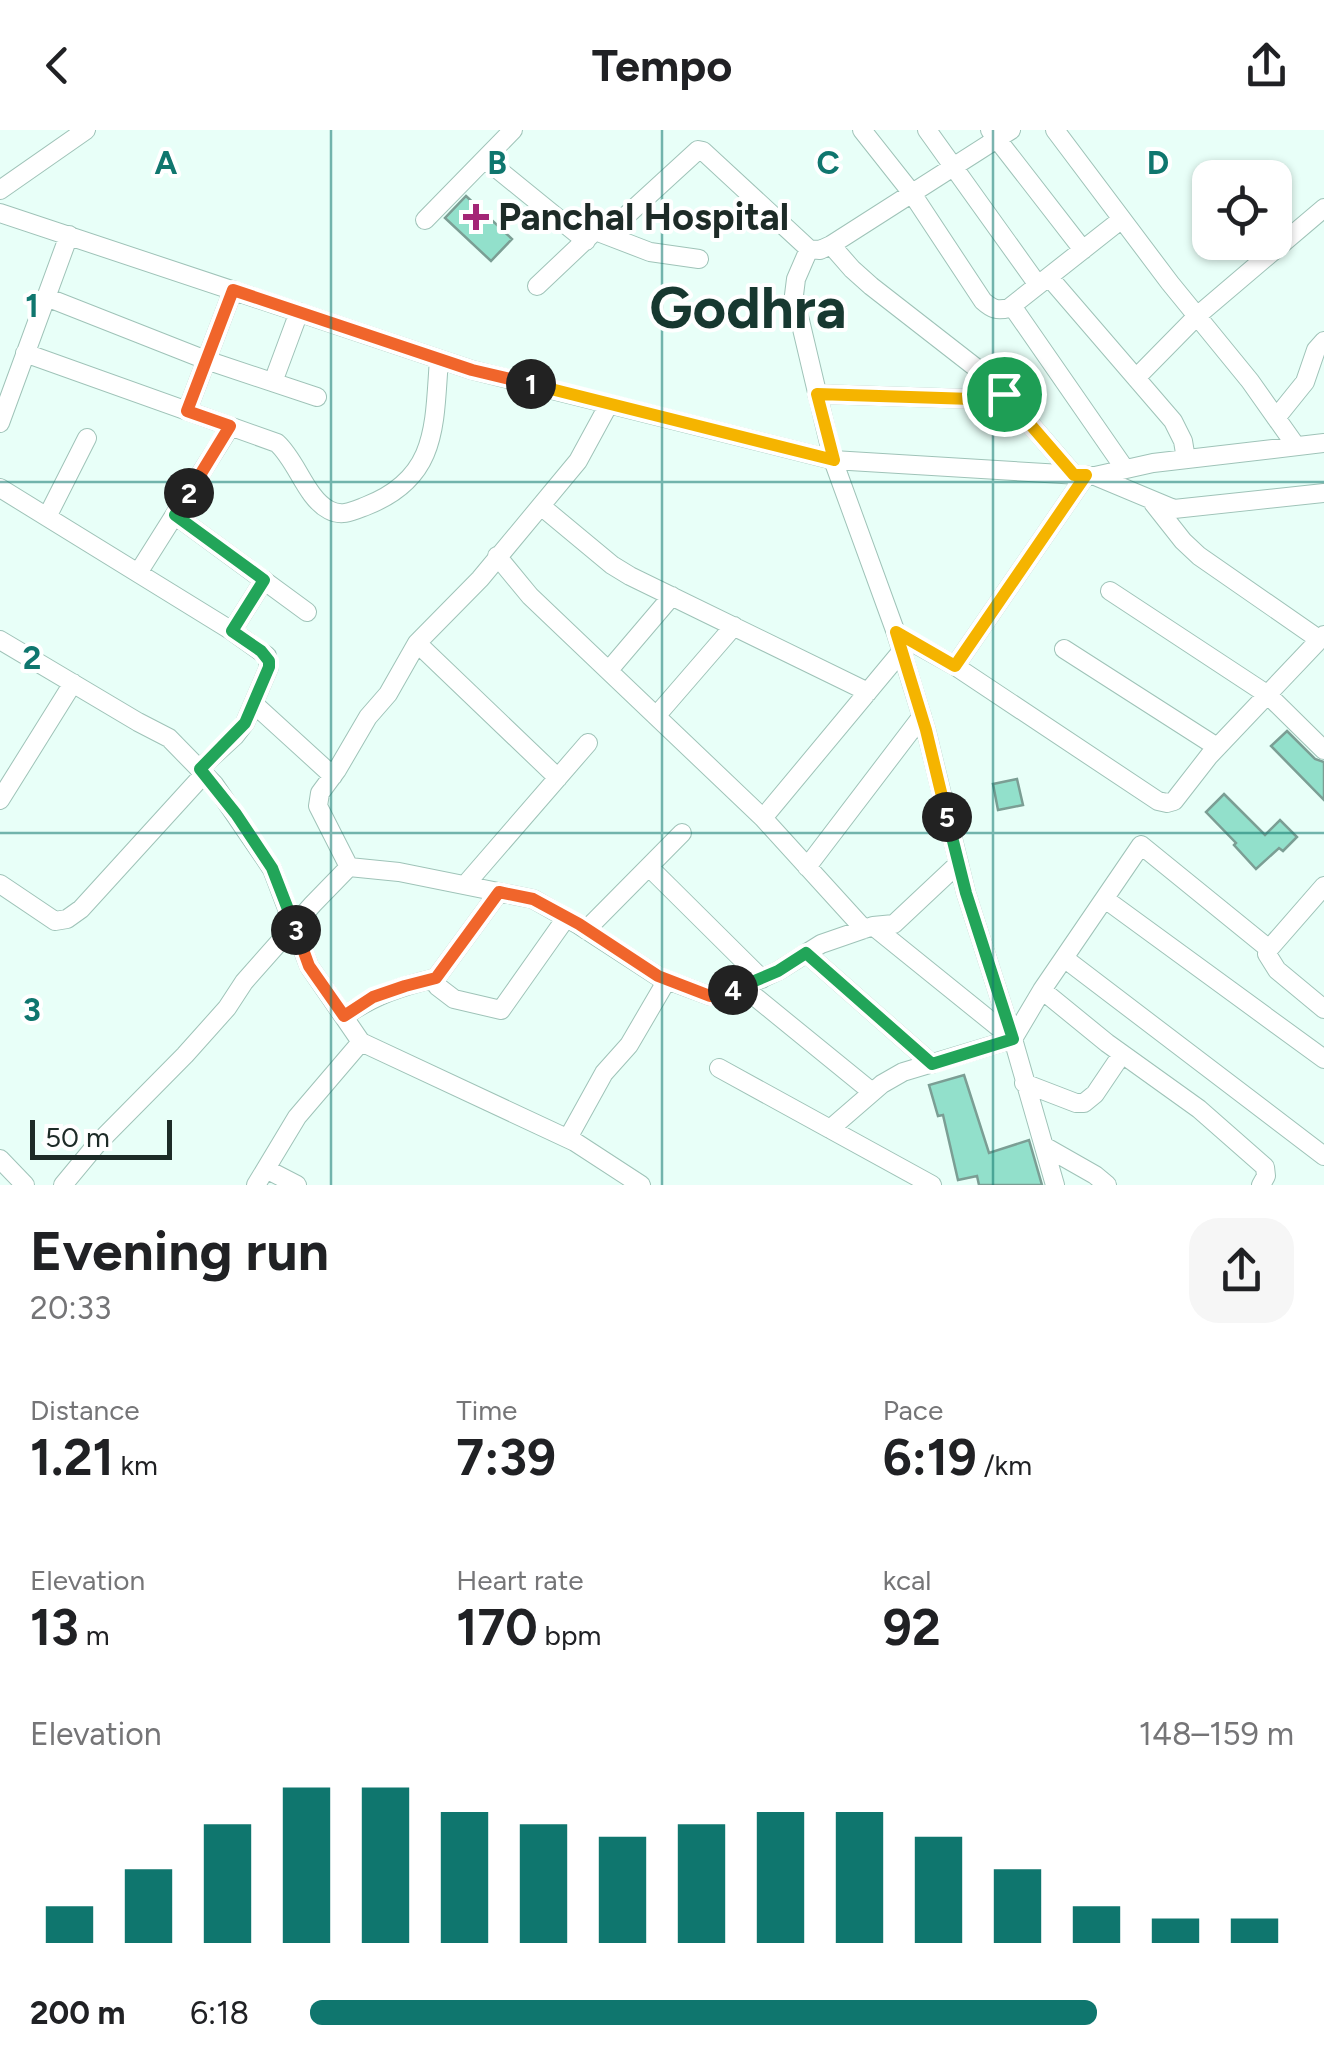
<!DOCTYPE html>
<html lang="en">
<head>
<meta charset="utf-8">
<style>
	:root { --surface:#fff; --page:#f6f6f6; --text:#202124; --muted:#757577; --accent:#0f766e }
	body { margin:0; font-family:Figtree,sans-serif; background:var(--page); color:var(--text); height:100vh; display:flex; flex-direction:column; font-size:38px; white-space:nowrap }
	* { box-sizing:border-box; margin:0 }
	p { font-size:32px; color:var(--muted) }
	.icon { flex:none; width:55px; height:55px; fill:none; stroke:currentColor; stroke-width:2; stroke-linecap:round; stroke-linejoin:round }
	.map { position:relative; height:1055px; overflow:hidden }
	.drawer { display:flex; flex-direction:column; background:var(--surface); flex:1 }
	.drawer>* { flex:none }
	.fabs { position:absolute; left:1192px; top:30px; display:grid; gap:20px }
	.fabs a { display:grid; place-items:center; width:100px; height:100px; border-radius:20px; background:var(--surface); box-shadow:0 2px 8px #0004; font-size:50px }
	.scale { position:absolute; left:30px; bottom:25px; width:142px; box-sizing:border-box; padding-left:10px; border:5px solid #1d2b27; border-top:0; font-size:28px; line-height:35px; white-space:nowrap; color:#1d2b27; -webkit-text-stroke:8px #fff; paint-order:stroke }
	.pin { position:absolute; display:grid; place-items:center; width:85px; height:85px; color:#fff; margin:-42px; border:5px solid #fff; border-radius:50%; box-shadow:0 2px 10px #0007 }
	.km { position:absolute; width:50px; height:50px; margin:-25px; border-radius:50%; background:#222; color:#fff; font-size:28px; line-height:50px; text-align:center }
	.round { display:grid; place-items:center; flex:none; width:105px; height:105px; border-radius:30px; background:var(--page) }
	.headline { display:flex; align-items:center; justify-content:space-between; height:170px; padding:0 30px }
	h1 { font-size:55px; font-weight:700; line-height:75px }
	.figures { display:grid; grid-template-columns:repeat(3,1fr); gap:15px; height:170px; padding:10px 30px }
	.figures div { display:grid; align-content:center }
	.figures b { font-size:50px; font-weight:700 }
	.figures small { font-size:28px; font-weight:400 }
	.figures p { font-size:28px }
	.chart { height:280px; padding:20px 30px }
	.chart p { display:flex; justify-content:space-between }
	.chart svg { width:100%; height:180px; margin-top:10px; stroke:var(--accent); stroke-width:6 }
	ul { padding:0 30px; list-style:none; font-size:32px }
	li { display:grid; grid-template-columns:160px 120px 1fr; align-items:center; height:75px }
	li i { height:25px; border-radius:12px; background:var(--accent) }
	header { display:flex; justify-content:space-between; align-items:center; height:130px; padding:0 30px; background:var(--surface); font-size:45px; font-weight:700 }
	.map>svg:first-child { display:block }
	.building { fill:#92e0cb; stroke:#7b9e94; stroke-width:2.5 }
	.lines { fill:none; stroke-linecap:round; stroke-linejoin:round }
	.minor-casing { stroke:#9fc3b8; stroke-width:20 }
	.minor { stroke:#fff; stroke-width:18 }
	.split-1-casing { stroke:#fff; stroke-width:20 }
	.split-2-casing { stroke:#fff; stroke-width:20 }
	.split-3-casing { stroke:#fff; stroke-width:20 }
	.split-4-casing { stroke:#fff; stroke-width:20 }
	.split-5-casing { stroke:#fff; stroke-width:20 }
	.split-6-casing { stroke:#fff; stroke-width:20 }
	.split-1 { stroke:#f5b400; stroke-width:12 }
	.split-2 { stroke:#f0652b; stroke-width:12 }
	.split-3 { stroke:#22a559; stroke-width:12 }
	.split-4 { stroke:#f0652b; stroke-width:12 }
	.split-5 { stroke:#22a559; stroke-width:12 }
	.split-6 { stroke:#f5b400; stroke-width:12 }
	.grid { fill:none; stroke:#0f766e; stroke-width:2.5; stroke-opacity:0.55 }
	.poi-dot { fill:#a42576; stroke:#fff; stroke-width:4 }
	.labels { text-anchor:middle; stroke-width:8; stroke-linejoin:round; paint-order:stroke }
	.poi-label { font-size:38px; font-weight:bold; fill:#1d2b27; stroke:#fff; text-anchor:start }
	.town-label { font-size:58px; font-weight:bold; fill:#173830; stroke:#fff }
	.grid-label { font-size:32px; text-anchor:middle; font-weight:bold; fill:#0f766e; stroke:#fff; stroke-width:8; stroke-linejoin:round; paint-order:stroke }
</style>
</head>
<body>
<header><svg class="icon" aria-label="back" viewBox="0 0 24 24"><path d="M15 5l-7 7 7 7"/></svg>Tempo<svg class="icon" aria-label="share" viewBox="0 0 24 24"><path d="M12 15V3M7 8l5-5 5 5M5 13v7h14v-7"/></svg></header>
<div class="map">
<svg width="1324" height="1055" viewBox="0 0 1324 1055">
	<rect width="100%" height="100%" fill="#e8fff8"/>
	<path class="building" d="M466,66L512,109L491,131L445,88Z
		M1287,601L1315,629L1324,632V670L1271,616Z
		M1017,649L1023,675L998,680L993,654Z
		M1224,664L1265,705L1280,690L1297,707L1283,721L1279,718L1256,739L1234,715L1236,713L1206,682Z
		M964,945L989,1023L1029,1010L1042,1055H979L977,1046L958,1050L943,985L938,986L929,955Z"/>
	<g class="lines">
		<g class="minor-casing">
			<path id="minor" d="M862,0L911,62L983,171C992,179 997,181 1009,178L1122,89
				M927,0L1038,155
				M990,0L1083,120
				M1055,0L1170,153L1250,251L1296,316
				M485,29L586,111
				M0,60L86,0
				M0,83L472,240L833,330L1095,346L1153,333L1324,313
				M425,90L513,0
				M598,102L650,122L699,129
				M831,115L852,139L871,156L993,251L1074,345
				M809,119L796,149L794,165L833,330L896,503L926,600L966,763L1013,909L1055,1055
				M1049,147L1173,291L1183,311L1186,329
				M537,156L593,103L615,96L698,20L703,21L809,119L820,120L831,115L1011,0
				M46,167L206,230L317,267
				M1012,176L1125,339
				M25,223L277,313C297,331 306,368 329,380C342,387 353,381 366,376C438,348 434,296 439,229
				M1136,248L1197,186L1324,78
				M273,252L299,182
				M817,264L973,269L1004,264
				M187,281L233,160
				M1276,288L1305,252L1316,220L1324,211
				M0,293L69,105
				M1095,346L1174,379L1324,363
				M0,358L232,501L267,526L269,537L245,593L235,606L199,639
				M1153,373L1183,411L1199,426L1320,510
				M541,376L612,435L630,446L868,562
				M175,385L307,482
				M47,387L87,308
				M497,426L530,466L763,688L864,799
				M138,443L230,297
				M1110,461L1268,565L1324,620
				M232,501L264,450
				M896,503L955,536L1158,671L1167,673L1174,671L1209,626L1324,505
				M0,510L138,592L169,608L214,654L272,739L309,836L361,912L575,1012L641,1055
				M417,513L558,648
				M1064,519L1217,617
				M955,536L1086,345
				M609,540L672,466
				M254,574L333,646
				M657,585L734,496
				M0,670L73,553
				M763,688L901,522
				M349,737L318,676L320,663L337,640L368,587L388,564L417,513L480,449L578,331L609,274
				M649,737L762,849
				M807,737L922,586
				M0,754L55,791L67,789L81,779L204,644
				M465,755L588,613
				M1324,756L1269,819L1267,824L1277,840L1324,879
				M499,762L436,848L437,856L454,869L501,880L566,788
				M1105,769L1324,929
				M873,796L1013,909
				M586,800L682,703
				M806,823L932,934
				M1064,828L1324,1026
				M743,857L872,962
				M1042,860L1107,913L1199,979L1265,1037L1266,1046L1261,1055
				M344,886C376,865 399,857 436,848
				M719,938L932,1055
				M1024,953L1076,973H1084L1095,964L1122,924
				M830,999L882,954L903,942L1013,909L1042,860L1141,715L1269,819
				M568,1008L604,943L629,915L667,850
				M1044,1016L1095,1045L1107,1055
				M0,1029L25,1055
				M266,1039L297,1055
				M63,1055L97,1014L185,925L227,878L244,852L313,774L349,737L399,742L533,769L579,795L659,847L710,866L743,857L778,841L821,814L873,796L894,794L959,733
				M256,1055L297,987L361,912"/>
		</g>
		<use href="#minor" class="minor"/>
	</g>
	<g class="lines">
		<g class="split-1-casing">
			<path id="split-1" d="M531,254L834,330L817,264L972,269L1004,264"/>
		</g>
		<g class="split-2-casing">
			<path id="split-2" d="M189,363L230,296L187,281L233,160L472,240L531,254"/>
		</g>
		<g class="split-3-casing">
			<path id="split-3" d="M189,363L175,385L264,450L232,501L261,521L269,531V537L245,593L200,639L236,684L272,738L296,800"/>
		</g>
		<g class="split-4-casing">
			<path id="split-4" d="M296,800L309,836L344,886L373,867L405,856L436,848L499,762L533,769L579,794L658,846L710,866L733,860"/>
		</g>
		<g class="split-5-casing">
			<path id="split-5" d="M733,860L778,841L806,823L932,934L1013,909L966,763L947,687"/>
		</g>
		<g class="split-6-casing">
			<path id="split-6" d="M947,687L926,600L896,502L955,536L1086,345H1074L1004,264"/>
		</g>
		<use href="#split-1" class="split-1"/>
		<use href="#split-2" class="split-2"/>
		<use href="#split-3" class="split-3"/>
		<use href="#split-4" class="split-4"/>
		<use href="#split-5" class="split-5"/>
		<use href="#split-6" class="split-6"/>
	</g>
	<path class="grid" d="M331,0V1055M662,0V1055M993,0V1055M0,352H1324M0,703H1324"/>
	<path class="poi-dot" d="M471 72h10v10h10v10h-10v10h-10v-10h-10v-10h10z"/>
	<g class="labels">
		<g class="poi-label">
			<text x="498" y="100">Panchal Hospital</text>
		</g>
		<g class="town-label">
			<text x="748" y="198">Godhra</text>
		</g>
	</g>
	<g class="grid-label">
		<text x="166" y="44">A</text>
		<text x="497" y="44">B</text>
		<text x="828" y="44">C</text>
		<text x="1158" y="44">D</text>
		<text x="32" y="187">1</text>
		<text x="32" y="539">2</text>
		<text x="32" y="891">3</text>
	</g>
</svg>
<div class="fabs">
<a><svg class="icon" aria-label="locate" viewBox="0 0 24 24"><circle cx="12" cy="12" r="6"/><path d="M12 2v4M12 18v4M2 12h4M18 12h4"/></svg></a>
</div>
<div class="scale">50 m</div>
<div class="pin" style="left:1004px;top:264px;background:#1e9e55"><svg class="icon" aria-label="arrive" viewBox="0 0 24 24"><path d="M6 21V4h12l-3 4 3 4H6"/></svg></div>
<b class="km" style="left:531px;top:254px">1</b>
<b class="km" style="left:189px;top:363px">2</b>
<b class="km" style="left:296px;top:800px">3</b>
<b class="km" style="left:733px;top:860px">4</b>
<b class="km" style="left:947px;top:687px">5</b>
</div>
<section class="drawer">
<div class="headline"><div><h1>Evening run</h1><p>20:33</p></div><a class="round"><svg class="icon" aria-label="share" viewBox="0 0 24 24"><path d="M12 15V3M7 8l5-5 5 5M5 13v7h14v-7"/></svg></a></div>
<div class="figures">
<div><p>Distance</p><b>1.21<small> km</small></b></div>
<div><p>Time</p><b>7:39</b></div>
<div><p>Pace</p><b>6:19<small> /km</small></b></div>
</div>
<div class="figures">
<div><p>Elevation</p><b>13<small> m</small></b></div>
<div><p>Heart rate</p><b>170<small> bpm</small></b></div>
<div><p>kcal</p><b>92</b></div>
</div>
<div class="chart"><p><span>Elevation</span>148–159 m</p>
<svg viewBox="0 0 160 44" preserveAspectRatio="none"><path d="M5 44V35M15 44V26M25 44V15M35 44V6M45 44V6M55 44V12M65 44V15M75 44V18M85 44V15M95 44V12M105 44V12M115 44V18M125 44V26M135 44V35M145 44V38M155 44V38"/></svg>
</div>
<ul>
<li><b>200 m</b>6:18<i style="width:80%"></i></li>
</ul>
</section>
</body>
</html>
